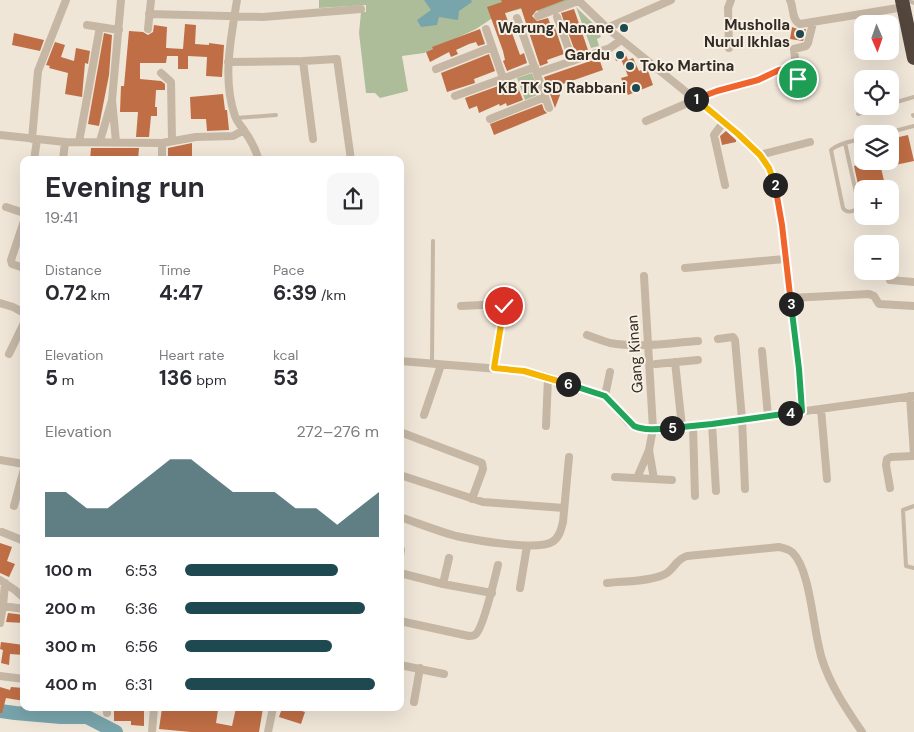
<!DOCTYPE html>
<html lang="en">
<head>
<meta charset="utf-8">
<style>
	:root { --surface:#fff; --page:#f7f7f7; --text:#2b2b33; --muted:#7c7c81; --accent:#1e4951 }
	body { margin:0; font-family:"DM Sans",sans-serif; background:var(--page); color:var(--text); height:100vh; display:flex; flex-direction:column; font-size:19px; white-space:nowrap }
	* { box-sizing:border-box; margin:0 }
	p { font-size:16px; color:var(--muted) }
	.icon { flex:none; width:28px; height:28px; fill:none; stroke:currentColor; stroke-width:2; stroke-linecap:round; stroke-linejoin:round }
	.map { position:relative; flex:1; overflow:hidden }
	.drawer { position:absolute; left:20px; top:156px; width:384px; height:555px; display:flex; flex-direction:column; background:var(--surface); border-radius:10px; box-shadow:0 5px 20px #0002 }
	.drawer>* { flex:none }
	.needle { width:32px; rotate:178deg }
	.buttons { position:absolute; left:854px; top:15px; display:grid; gap:10px }
	.buttons a { display:grid; place-items:center; width:45px; height:45px; border-radius:10px; background:var(--surface); box-shadow:0 5px 20px #0002; font-size:25px }
	.pin { position:absolute; display:grid; place-items:center; width:42px; height:42px; color:#fff; margin:-21px; border:2px solid #fff; border-radius:50%; box-shadow:0 1px 5px #0007 }
	.km { position:absolute; width:25px; height:25px; margin:-12px; border-radius:50%; background:#222; color:#fff; font-size:14px; line-height:25px; text-align:center }
	.round { display:grid; place-items:center; flex:none; width:52px; height:52px; border-radius:10px; background:var(--page) }
	.summary { display:flex; align-items:center; justify-content:space-between; height:85px; padding:0 25px }
	h1 { font-size:28px; font-weight:700; line-height:38px }
	.figures { display:grid; grid-template-columns:repeat(3,1fr); gap:8px; height:85px; padding:5px 25px }
	.figures div { display:grid; align-content:center }
	.figures b { font-size:21px; font-weight:700 }
	.figures small { font-size:14px; font-weight:400 }
	.figures p { font-size:14px }
	.chart { height:140px; padding:10px 25px }
	.chart p { display:flex; justify-content:space-between }
	.chart svg { width:100%; height:90px; margin-top:5px; fill:var(--accent); opacity:.7 }
	ul { padding:0 25px; list-style:none; font-size:16px }
	li { display:grid; grid-template-columns:80px 60px 1fr; align-items:center; height:38px }
	li i { height:12px; border-radius:6px; background:var(--accent) }
	.map>svg:first-child { display:block }
	.green { fill:#aebd99 }
	.water { fill:#78a4ab }
	.lines { fill:none; stroke-linecap:round; stroke-linejoin:round }
	.river { stroke:#78a4ab; stroke-width:14 }
	.building { fill:#c06e45 }
	.lane { stroke:#c6b7a5; stroke-width:4 }
	.street { stroke:#c6b7a5; stroke-width:8 }
	.highway { stroke:#53463d; stroke-width:14 }
	.split-1-casing { stroke:#fff; stroke-width:10 }
	.split-2-casing { stroke:#fff; stroke-width:10 }
	.split-3-casing { stroke:#fff; stroke-width:10 }
	.split-4-casing { stroke:#fff; stroke-width:10 }
	.split-5-casing { stroke:#fff; stroke-width:10 }
	.split-6-casing { stroke:#fff; stroke-width:10 }
	.split-7-casing { stroke:#fff; stroke-width:10 }
	.split-1 { stroke:#f0652b; stroke-width:6 }
	.split-2 { stroke:#f5b400; stroke-width:6 }
	.split-3 { stroke:#f0652b; stroke-width:6 }
	.split-4 { stroke:#22a559; stroke-width:6 }
	.split-5 { stroke:#22a559; stroke-width:6 }
	.split-6 { stroke:#22a559; stroke-width:6 }
	.split-7 { stroke:#f5b400; stroke-width:6 }
	.poi-dot { fill:#1e4951; stroke:#f7f0e3; stroke-width:2 }
	.labels { text-anchor:middle; stroke-width:4; stroke-linejoin:round; paint-order:stroke }
	.poi-label { font-size:15px; font-weight:bold; fill:#322b26; stroke:#f7f0e3; text-anchor:end }
	.street-label { font-size:15px; fill:#322b26; stroke:#f7f0e3 }
</style>
</head>
<body>
<div class="map">
<svg width="914" height="732" viewBox="0 0 914 732">
	<rect width="100%" height="100%" fill="#efe6d8"/>
	<path class="green" d="M319,0H574L539,15L536,5L497,15L476,29L424,53L402,56L408,91L380,98L375,93H366L359,33L361,12H366V5L319,8Z
		M576,7L598,28L601,37L597,39L599,46L591,48Z
		M532,73L540,94L525,100L517,78Z"/>
	<path class="water" d="M424,0H471L472,2L459,11L458,20L439,17L437,25L421,27L417,20L431,10Z"/>
	<g class="lines">
		<path class="river" d="M0,711L15,713L61,717H87L116,732"/>
	</g>
	<path class="building" d="M501,0H565L536,11L532,16L537,21L548,18L551,26L554,25L564,54L547,60L548,63L540,66L521,8L505,13L520,55L524,53L527,63L507,71L503,61L505,60L503,51L487,7L502,2Z
		M574,9L588,50L576,54L561,13Z
		M185,24L196,25L195,44L209,45V43L224,45L222,77L206,76L207,57L188,56V69H178V56H167L166,63H140V79L161,81L165,84V90H156L155,107H157V116H151L149,137H136L138,112H120L121,86H124L129,31L143,32L148,35L153,32L154,25L167,27L166,48L183,49Z
		M792,27L800,30L806,29L803,41L790,39Z
		M480,29L485,44L478,46L476,42L469,44L456,50L458,54L451,57L449,52L430,62L426,52L433,49L432,47Z
		M14,33L44,40L40,51L12,45Z
		M104,33L112,35L109,75L99,126L88,124Z
		M55,42L65,45L61,57L74,61L76,48L90,51L88,64L85,63L82,97L65,94L68,73L49,68L50,66L46,65Z
		M624,50L628,60L633,58L639,71L647,68L653,85L628,95L621,78L628,76L621,59L616,61L614,54Z
		M489,54L495,71L474,79L475,83L447,92L441,73Z
		M599,58L603,70L557,86L560,95L555,108L544,77Z
		M515,80L523,100L507,106L506,103L500,106L499,104L479,113L477,106L469,109L465,98Z
		M223,94L225,110H227L229,130L207,131L206,119H191L190,97Z
		M542,104L544,110L547,113L494,135L490,124Z
		M726,131L736,140V142L722,145L720,136Z
		M908,135L914,161L881,168L886,189H859L854,166L875,161H890V139Z
		M192,143V160H168V148Z
		M91,148H139L138,160H90Z
		M0,543L12,547L7,561L15,564L9,577L0,573Z
		M8,613L24,615V623L6,622Z
		M1,642L24,645V655L10,654L9,665L1,663L3,650L0,649Z
		M0,687L10,690L11,687L24,688V701L6,698L2,713H0Z
		M114,708H144V726L131,725V721H114Z
		M162,708H197L218,710L216,723L232,726L236,708L243,710V708H263L259,732H191L159,729Z
		M282,708H292L305,712L301,724L279,717Z"/>
	<g class="lines">
		<path class="lane" d="M906,0L914,3
			M890,104L914,97
			M858,114L883,106
			M913,115L914,116
			M236,118L276,115
			M883,134L914,126
			M845,143L858,202L857,209C852,212 846,213 843,208L831,150C839,143 852,141 862,139
			M432,364L433,241
			M914,506L903,510L906,566L914,568"/>
		<path class="street" d="M237,0C231,38 222,79 235,116C237,122 242,127 245,132C251,140 256,151 259,160
			M578,0L607,28L738,134L760,155L769,168L776,193L782,225L799,369L801,411
			M790,0C794,7 791,20 800,24L904,7
			M149,14L263,17L361,9
			M538,16L578,1
			M557,17L573,61
			M517,18L549,108
			M87,25L119,30
			M607,28L671,0
			M148,29L151,0
			M486,29L503,78
			M729,48L728,8L731,0
			M303,61L313,139
			M228,62L303,61L337,59L351,160
			M796,67L798,79
			M436,69L492,47
			M161,73L171,82L172,141
			M537,73L610,48L621,40
			M455,96L535,67
			M112,100L121,0
			M490,119L545,97
			M646,121L711,93L758,80L779,69L796,67L794,49L806,46L808,43L813,23
			M723,123L714,135L725,185
			M0,135L65,142L162,143L196,137L233,136L244,130
			M32,139L38,71L66,0
			M100,141L112,100L116,142
			M79,142L99,32
			M760,155L810,142
			M34,160L37,140
			M63,160L65,142
			M162,160V143
			M6,207L24,213
			M24,221L11,260L12,264L24,268
			M685,268L785,259
			M890,280L914,282
			M790,298L869,294L874,296L879,304L914,306
			M0,303L13,307L24,313
			M461,306L503,304L494,368
			M587,335C595,338 603,341 610,343C639,348 669,343 698,341
			M718,339L733,337L735,340L742,419L745,489
			M762,351L768,416
			M9,354L24,323
			M400,361L524,371L548,377L605,396L629,423L639,428L653,429L712,424L914,396
			M675,362L682,427
			M656,364L698,360
			M605,396L610,372
			M910,396L914,455
			M821,409L827,479
			M424,415L441,365
			M712,424L716,491
			M546,426L548,377
			M693,426L695,496
			M400,432L482,463L483,469L472,499
			M649,450L654,479
			M0,460L24,464
			M400,475L483,502L564,508
			M615,477L672,480
			M637,478L649,450L653,429L644,276
			M890,488L886,465L887,459L891,457L914,456
			M14,506L24,469
			M400,517C418,523 437,531 456,536C474,540 537,551 552,542C559,538 561,530 563,522L569,457
			M2,532L24,541
			M400,555L401,550
			M400,573L443,584L492,593
			M0,580L15,590L24,598
			M607,583C625,581 646,582 663,575C674,571 674,560 687,556L779,547C783,548 789,549 793,553C811,571 813,632 822,659C830,685 847,710 862,732
			M443,584L449,558
			M520,588L527,546
			M3,606L5,583
			M400,621L469,636C472,636 474,636 476,634C484,626 495,577 498,565
			M0,623L3,606L24,609
			M400,665L444,674
			M0,676L24,679
			M414,702L420,668
			M107,713V708
			M152,732L154,708
			M268,732L273,708"/>
		<path class="highway" d="M902,0L914,58"/>
	</g>
	<g class="lines">
		<g class="split-1-casing">
			<path id="split-1" d="M696,99L717,91L758,80L779,70L796,67L798,79"/>
		</g>
		<g class="split-2-casing">
			<path id="split-2" d="M696,99L738,134L760,155L769,168L775,185"/>
		</g>
		<g class="split-3-casing">
			<path id="split-3" d="M775,185L782,225L791,304"/>
		</g>
		<g class="split-4-casing">
			<path id="split-4" d="M790,413L802,411L799,369L791,304"/>
		</g>
		<g class="split-5-casing">
			<path id="split-5" d="M672,428L712,424L790,413"/>
		</g>
		<g class="split-6-casing">
			<path id="split-6" d="M568,384L605,396L634,426C645,431 660,429 672,428"/>
		</g>
		<g class="split-7-casing">
			<path id="split-7" d="M504,306L494,368L524,371L568,384"/>
		</g>
		<use href="#split-1" class="split-1"/>
		<use href="#split-2" class="split-2"/>
		<use href="#split-3" class="split-3"/>
		<use href="#split-4" class="split-4"/>
		<use href="#split-5" class="split-5"/>
		<use href="#split-6" class="split-6"/>
		<use href="#split-7" class="split-7"/>
	</g>
	<g class="poi-dot">
		<circle cx="624" cy="28" r="5"/>
		<circle cx="800" cy="34" r="5"/>
		<circle cx="620" cy="55" r="5"/>
		<circle cx="630" cy="66" r="5"/>
		<circle cx="636" cy="88" r="5"/>
	</g>
	<g class="labels">
		<g class="poi-label">
			<text x="790" y="30">Musholla<tspan x="790" dy="17">Nurul Ikhlas</tspan></text>
			<text x="614" y="33">Warung Nanane</text>
			<text x="610" y="60">Gardu</text>
			<text x="640" y="71" text-anchor="start">Toko Martina</text>
			<text x="626" y="93">KB TK SD Rabbani</text>
		</g>
		<g class="street-label">
			<text transform="translate(635 354) rotate(-94)" y="5">Gang Kinan</text>
		</g>
	</g>
</svg>
<div class="buttons">
<a><svg class="needle" viewBox="-14 -14 28 28"><path d="M0-13l5 13h-10z" fill="#e53935"/><path d="M0 13l5-13h-10z" fill="#7c7c81"/></svg></a>
<a><svg class="icon" aria-label="locate" viewBox="0 0 24 24"><circle cx="12" cy="12" r="6"/><path d="M12 2v4M12 18v4M2 12h4M18 12h4"/></svg></a>
<a><svg class="icon" aria-label="layers" viewBox="0 0 24 24"><path d="M12 4l9 5-9 5-9-5zM3 14l9 5 9-5"/></svg></a>
<a>+</a>
<a>−</a>
</div>
<div class="pin" style="left:798px;top:79px;background:#1e9e55"><svg class="icon" aria-label="arrive" viewBox="0 0 24 24"><path d="M6 21V4h12l-3 4 3 4H6"/></svg></div>
<div class="pin" style="left:504px;top:306px;background:#d93025"><svg class="icon" aria-label="check" viewBox="0 0 24 24"><path d="M5 12l5 5 9-10"/></svg></div>
<b class="km" style="left:696px;top:99px">1</b>
<b class="km" style="left:775px;top:185px">2</b>
<b class="km" style="left:791px;top:304px">3</b>
<b class="km" style="left:790px;top:413px">4</b>
<b class="km" style="left:672px;top:428px">5</b>
<b class="km" style="left:568px;top:384px">6</b>
<section class="drawer">
<div class="summary"><div><h1>Evening run</h1><p>19:41</p></div><a class="round"><svg class="icon" aria-label="share" viewBox="0 0 24 24"><path d="M12 15V3M7 8l5-5 5 5M5 13v7h14v-7"/></svg></a></div>
<div class="figures">
<div><p>Distance</p><b>0.72<small> km</small></b></div>
<div><p>Time</p><b>4:47</b></div>
<div><p>Pace</p><b>6:39<small> /km</small></b></div>
</div>
<div class="figures">
<div><p>Elevation</p><b>5<small> m</small></b></div>
<div><p>Heart rate</p><b>136<small> bpm</small></b></div>
<div><p>kcal</p><b>53</b></div>
</div>
<div class="chart"><p><span>Elevation</span>272–276 m</p>
<svg viewBox="0 0 160 44" preserveAspectRatio="none"><path d="M0 44V22L10 22L20 30L30 30L40 22L50 14L60 6L70 6L80 14L90 22L100 22L110 22L120 30L130 30L140 38L150 30L160 22V44z"/></svg>
</div>
<ul>
<li><b>100 m</b>6:53<i style="width:79%"></i></li>
<li><b>200 m</b>6:36<i style="width:93%"></i></li>
<li><b>300 m</b>6:56<i style="width:76%"></i></li>
<li><b>400 m</b>6:31<i style="width:98%"></i></li>
</ul>
</section>
</div>
</body>
</html>
